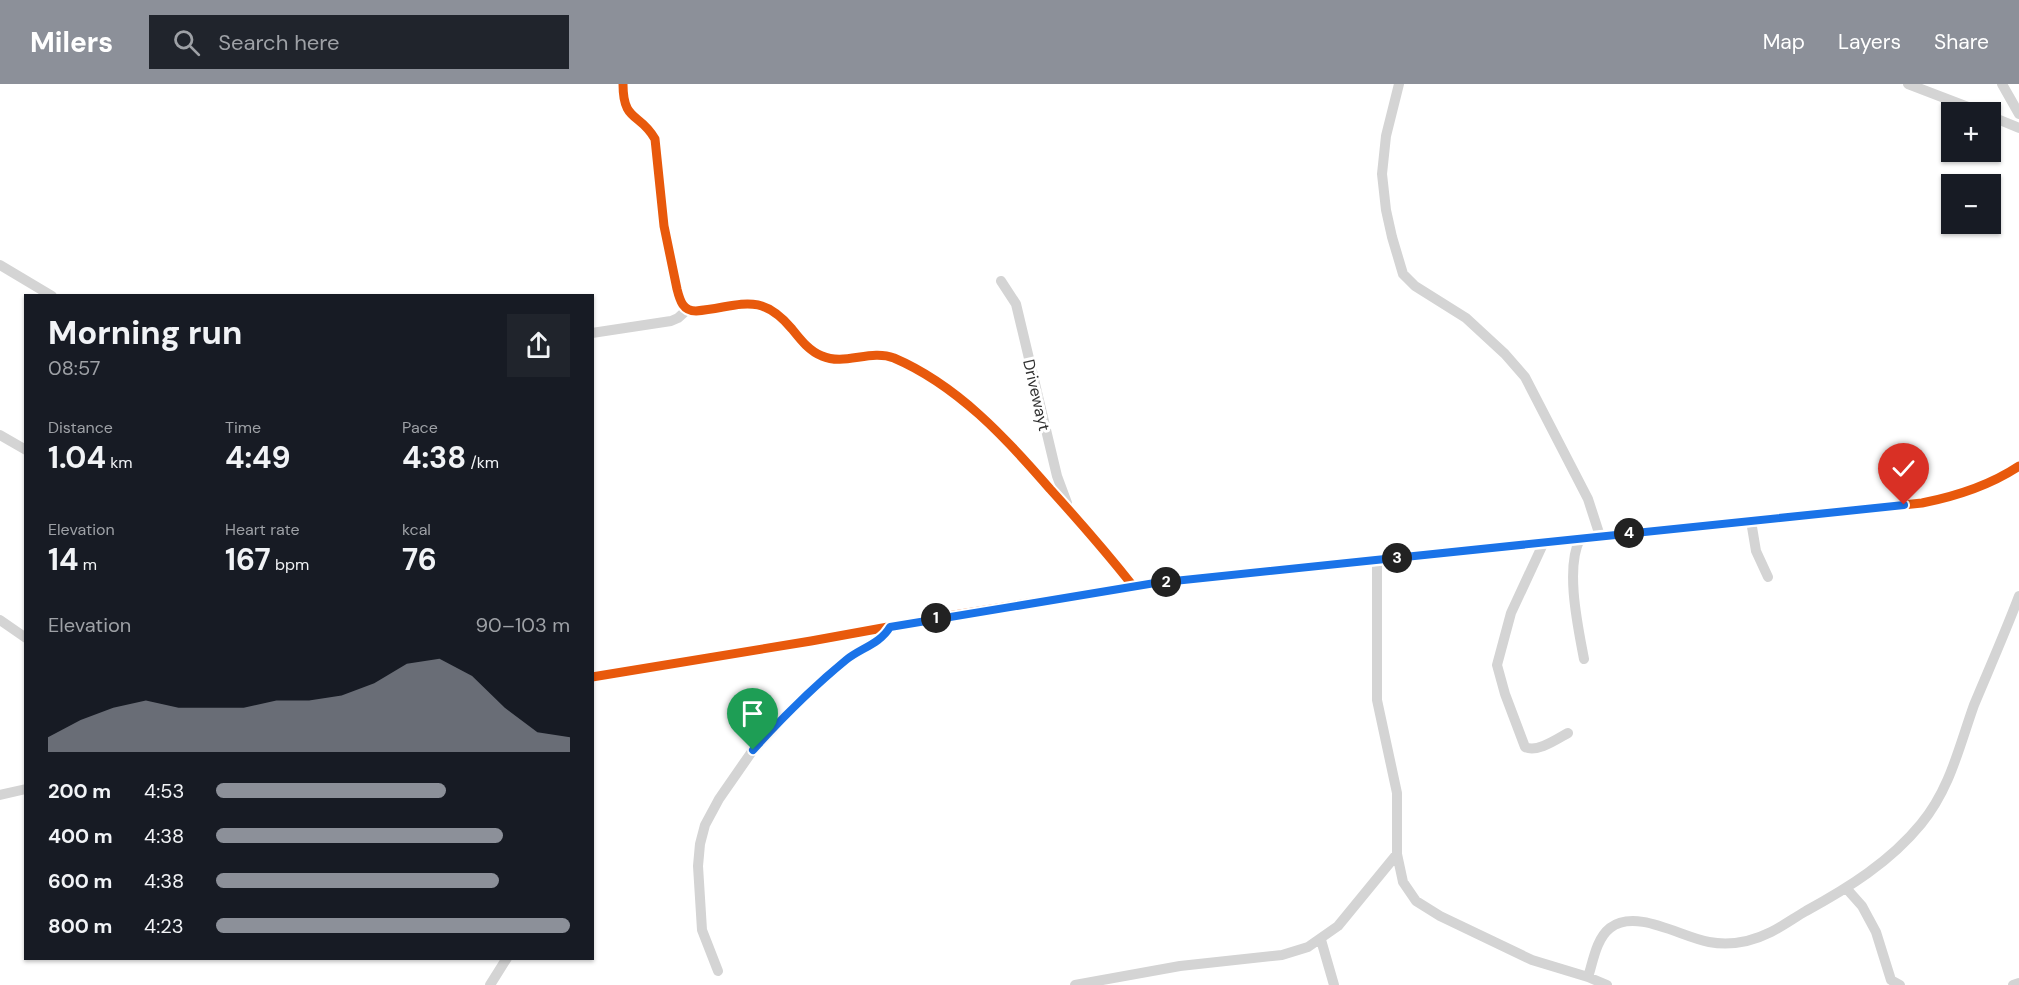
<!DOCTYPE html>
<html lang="en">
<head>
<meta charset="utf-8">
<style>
	:root { --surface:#171b24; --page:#20242c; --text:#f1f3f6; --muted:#9ea1a6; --accent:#8c9099 }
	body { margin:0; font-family:"DM Sans",sans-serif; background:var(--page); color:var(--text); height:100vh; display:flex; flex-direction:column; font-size:22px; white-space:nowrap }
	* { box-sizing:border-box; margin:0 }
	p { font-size:20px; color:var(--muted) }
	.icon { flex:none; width:33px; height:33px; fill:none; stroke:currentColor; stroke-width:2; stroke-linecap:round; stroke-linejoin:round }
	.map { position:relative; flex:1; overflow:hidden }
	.drawer { position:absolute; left:24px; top:210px; width:570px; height:666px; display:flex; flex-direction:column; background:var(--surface); border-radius:0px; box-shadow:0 2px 4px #0004 }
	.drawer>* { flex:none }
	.fabs { position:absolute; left:1941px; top:18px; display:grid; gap:12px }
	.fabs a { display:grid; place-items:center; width:60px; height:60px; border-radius:0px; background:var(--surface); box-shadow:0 2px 4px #0004; font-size:30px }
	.pin { position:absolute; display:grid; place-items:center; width:51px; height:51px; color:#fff; margin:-62px -26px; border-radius:50% 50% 50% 0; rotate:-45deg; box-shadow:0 0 6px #0007 }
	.pin .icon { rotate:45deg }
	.km { position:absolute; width:30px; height:30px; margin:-15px; border-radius:50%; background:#222; color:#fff; font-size:16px; line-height:30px; text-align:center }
	.round { display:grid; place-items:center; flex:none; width:63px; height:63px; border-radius:0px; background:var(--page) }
	.summary { display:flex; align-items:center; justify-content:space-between; height:102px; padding:0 24px }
	h1 { font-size:33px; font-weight:700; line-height:45px }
	.metrics { display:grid; grid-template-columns:repeat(3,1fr); gap:9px; height:102px; padding:6px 24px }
	.metrics div { display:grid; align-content:center }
	.metrics b { font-size:30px; font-weight:700 }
	.metrics small { font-size:16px; font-weight:400 }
	.metrics p { font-size:16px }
	.chart { height:168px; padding:12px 24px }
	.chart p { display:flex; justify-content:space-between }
	.chart svg { width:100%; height:108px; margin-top:6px; fill:var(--accent); opacity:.7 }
	ul { padding:0 24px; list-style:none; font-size:20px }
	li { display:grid; grid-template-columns:96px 72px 1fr; align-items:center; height:45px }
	li i { height:15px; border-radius:8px; background:var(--accent) }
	header { display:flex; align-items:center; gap:36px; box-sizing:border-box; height:84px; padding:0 30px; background:var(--accent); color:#fff }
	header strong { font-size:28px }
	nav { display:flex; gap:33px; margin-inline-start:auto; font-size:21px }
	.search { width:420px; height:54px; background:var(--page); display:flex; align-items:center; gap:15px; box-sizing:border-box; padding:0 21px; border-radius:0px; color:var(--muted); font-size:22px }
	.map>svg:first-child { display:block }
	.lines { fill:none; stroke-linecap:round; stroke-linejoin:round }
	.minor { stroke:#d4d4d4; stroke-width:10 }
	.cycleway-casing { stroke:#fff; stroke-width:13 }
	.cycleway { stroke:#e8590c; stroke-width:9 }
	.route-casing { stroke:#fff; stroke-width:12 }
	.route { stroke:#1a73e8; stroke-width:8 }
	.labels { text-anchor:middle; stroke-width:6; stroke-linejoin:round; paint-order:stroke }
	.street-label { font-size:16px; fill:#303030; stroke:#fff }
</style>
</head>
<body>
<header>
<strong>Milers</strong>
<div class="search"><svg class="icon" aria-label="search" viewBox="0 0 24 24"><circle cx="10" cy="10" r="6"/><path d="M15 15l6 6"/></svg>Search here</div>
<nav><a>Map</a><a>Layers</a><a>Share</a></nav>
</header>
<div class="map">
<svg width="2019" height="901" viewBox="0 0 2019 901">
	<rect width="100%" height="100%" fill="#fff"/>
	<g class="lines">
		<path class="minor" d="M623,0C623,39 640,28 655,55L664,142L677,205C680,217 683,227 696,227C740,223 759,206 792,245C800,255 809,267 822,272C845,282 870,265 894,274C957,301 1006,354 1050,405C1079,437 1107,469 1133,502
			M1399,0L1386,52L1382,90L1386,126L1392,153L1403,190L1415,202L1466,234L1505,270L1525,293L1588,415L1600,452
			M1908,0L1981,28
			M2002,0L2019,30
			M1990,32L2019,44
			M0,181L52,212
			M1001,197L1016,220L1057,392L1067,419
			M592,249L671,237L678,234L688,225
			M0,351L26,366
			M1751,437L1756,467L1768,493
			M1580,455C1565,484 1578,543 1584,575
			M1544,458L1511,529L1497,581L1505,610L1525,663C1537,669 1557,655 1568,649
			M1377,476V616L1397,709V770L1403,798L1416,817L1440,832L1532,876L1588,893L1607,901
			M0,536L26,554
			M592,593L811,557L954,531L1155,499L1922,419C1957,412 1989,402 2019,382
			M0,711L26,705
			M1846,804L1862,822L1876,848L1891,896L1900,901
			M1321,856L1334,901
			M718,887L702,846L698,782L700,760L705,741L719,715L753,666L772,645L813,605L848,574L882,553L890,543
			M1588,893C1593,878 1596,855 1610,844C1636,824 1681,853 1709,858C1731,862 1751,858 1771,848C1783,842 1794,834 1806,827C1848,804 1890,778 1921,740C1950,705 1959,663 1974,621C1989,585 2005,549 2019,512
			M490,901L507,874
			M1075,901L1180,882L1282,871L1308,863L1338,842L1397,770
			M2013,901L2019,899"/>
		<g class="cycleway-casing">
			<path id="cycleway" d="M623,0C623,39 640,28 655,55L664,142L677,205C680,217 683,227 696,227C740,223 759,206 792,245C800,255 809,267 822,272C845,282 870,265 894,274C957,301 1006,354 1050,405C1079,437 1107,469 1133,502
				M592,593L811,557L954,531L1155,499L1922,419C1957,412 1989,402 2019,382"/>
		</g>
		<use href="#cycleway" class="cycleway"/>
	</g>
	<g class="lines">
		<g class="route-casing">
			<path id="route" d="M753,666C782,634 813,603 846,576C861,564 880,560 890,543L1155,499L1904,421"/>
		</g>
		<use href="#route" class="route"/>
	</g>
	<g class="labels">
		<g class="street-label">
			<text transform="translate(1037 311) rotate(77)" y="6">Drivewayt</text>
		</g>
	</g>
</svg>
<div class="fabs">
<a>+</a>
<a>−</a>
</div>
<div class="pin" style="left:753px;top:666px;background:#1e9e55"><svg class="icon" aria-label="arrive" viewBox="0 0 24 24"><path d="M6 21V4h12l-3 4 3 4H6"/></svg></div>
<div class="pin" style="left:1904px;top:421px;background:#d93025"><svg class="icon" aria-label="check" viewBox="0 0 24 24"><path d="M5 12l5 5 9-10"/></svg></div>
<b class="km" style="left:936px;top:534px">1</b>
<b class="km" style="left:1166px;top:498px">2</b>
<b class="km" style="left:1397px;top:474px">3</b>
<b class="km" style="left:1629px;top:449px">4</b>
<section class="drawer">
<div class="summary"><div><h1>Morning run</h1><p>08:57</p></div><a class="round"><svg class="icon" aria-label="share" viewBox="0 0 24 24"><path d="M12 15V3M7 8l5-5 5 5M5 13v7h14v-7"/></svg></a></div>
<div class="metrics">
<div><p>Distance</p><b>1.04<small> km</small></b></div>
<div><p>Time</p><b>4:49</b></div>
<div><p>Pace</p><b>4:38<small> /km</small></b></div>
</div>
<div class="metrics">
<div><p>Elevation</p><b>14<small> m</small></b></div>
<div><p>Heart rate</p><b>167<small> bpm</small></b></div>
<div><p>kcal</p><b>76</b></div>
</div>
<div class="chart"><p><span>Elevation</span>90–103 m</p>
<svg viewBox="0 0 160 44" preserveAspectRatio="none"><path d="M0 44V38L10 31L20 26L30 23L40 26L50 26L60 26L70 23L80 23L90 21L100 16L110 8L120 6L130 13L140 26L150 36L160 38V44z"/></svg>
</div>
<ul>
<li><b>200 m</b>4:53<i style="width:65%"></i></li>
<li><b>400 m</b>4:38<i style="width:81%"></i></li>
<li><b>600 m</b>4:38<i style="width:80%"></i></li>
<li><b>800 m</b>4:23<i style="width:100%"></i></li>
</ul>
</section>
</div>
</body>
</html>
